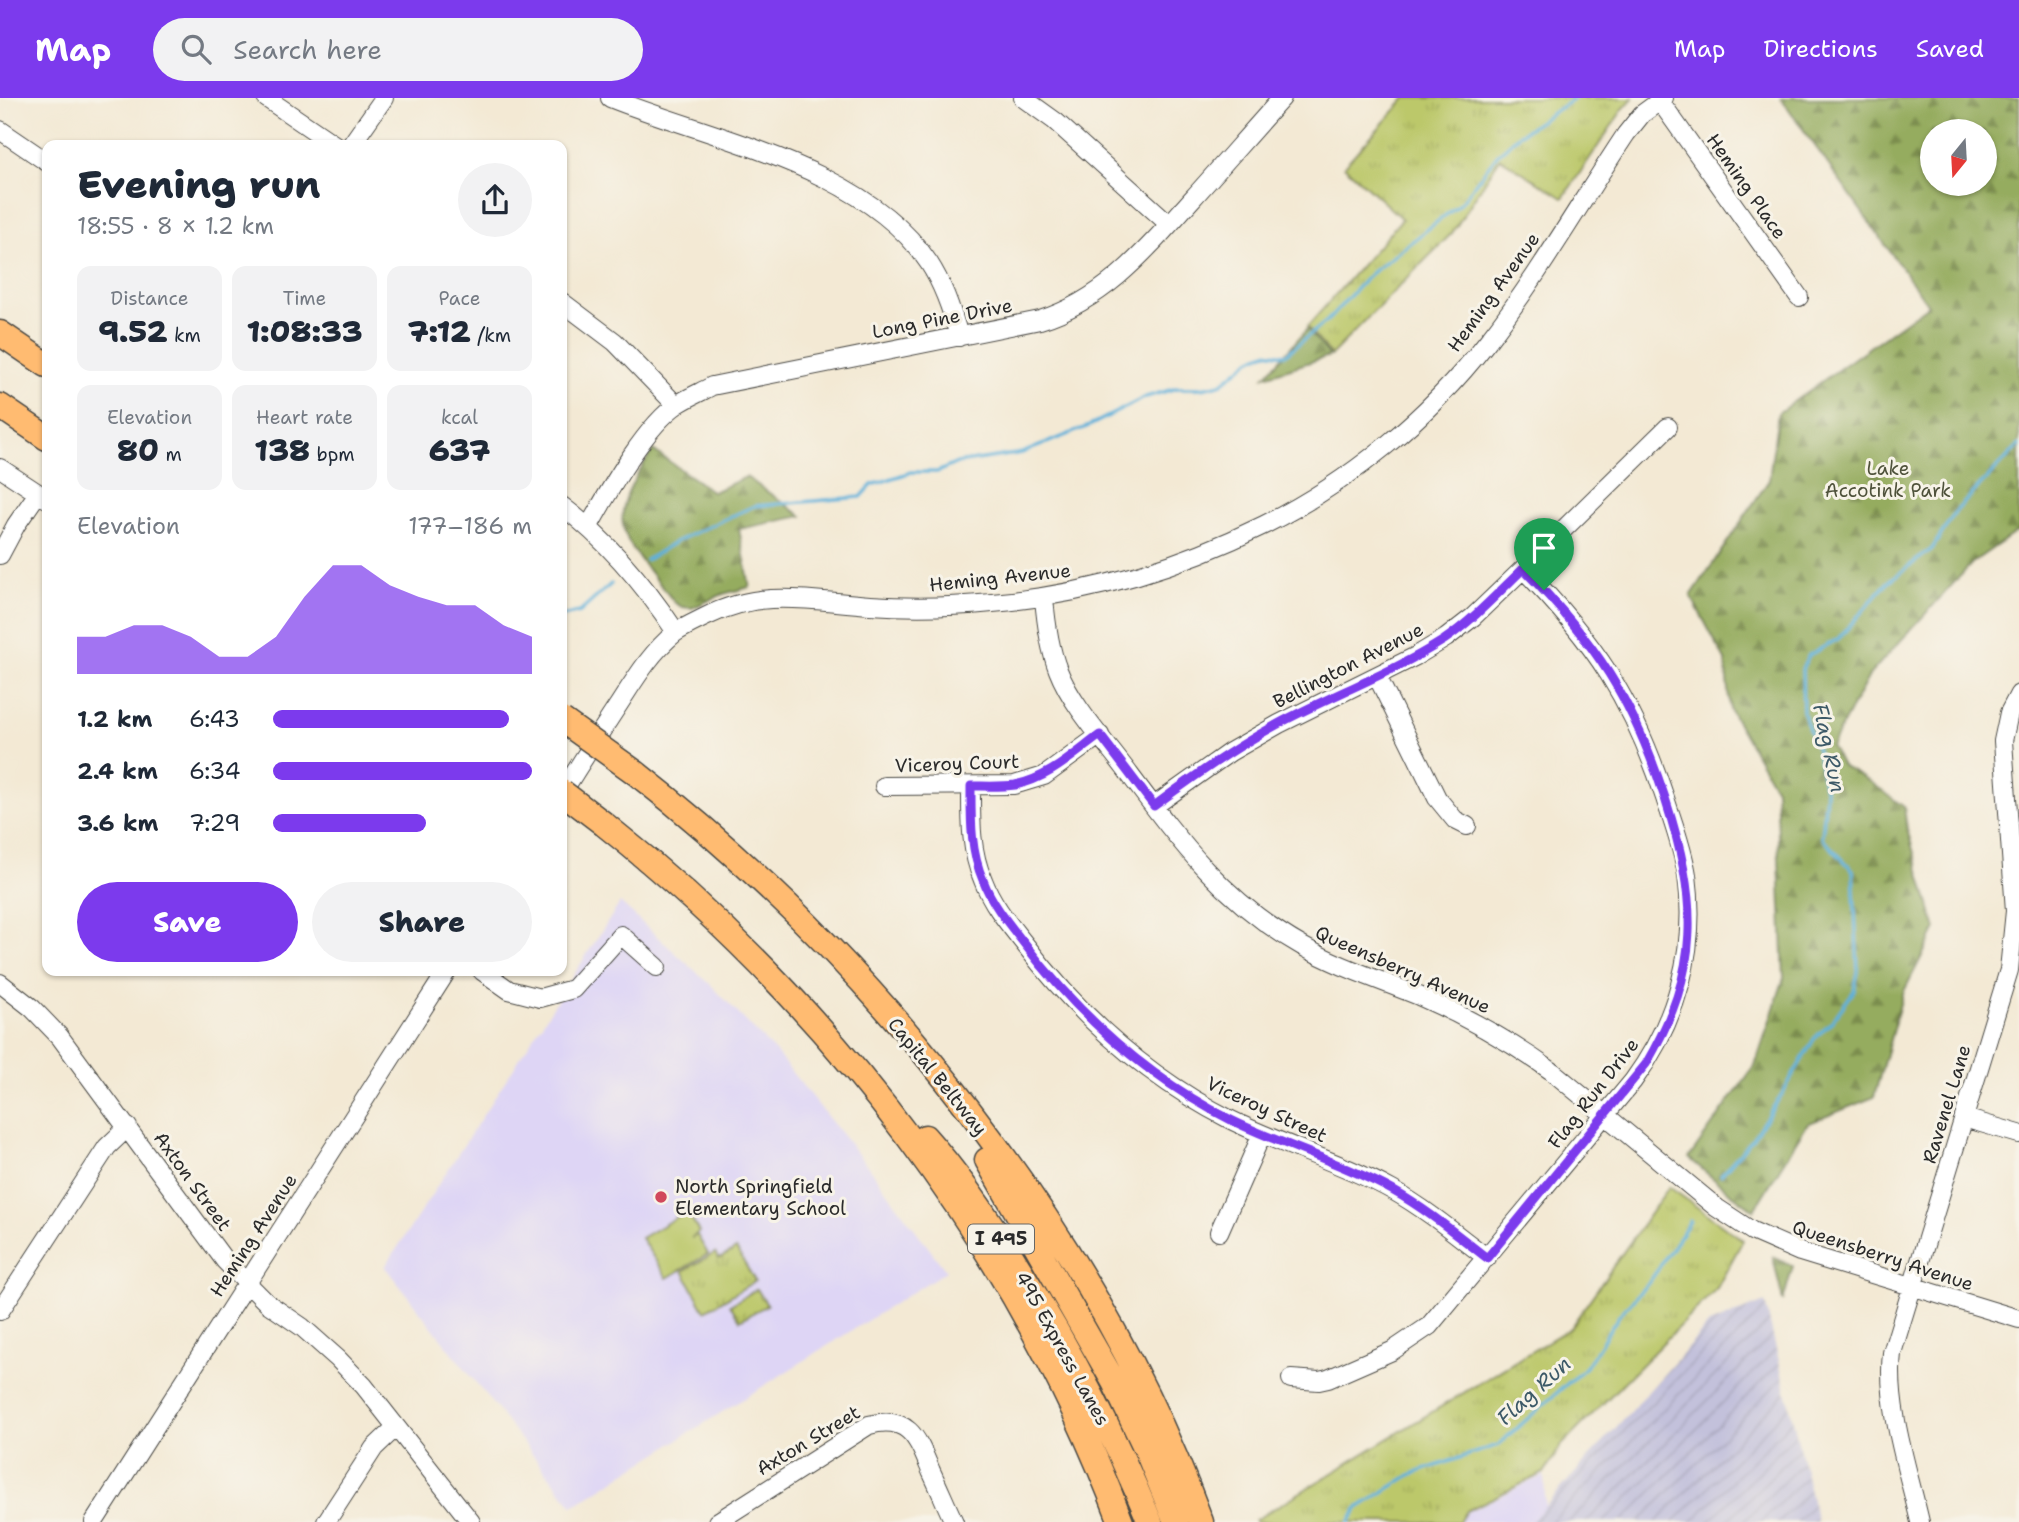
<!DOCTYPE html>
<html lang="en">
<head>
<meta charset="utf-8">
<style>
	:root { --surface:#fff; --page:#f2f2f3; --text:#1f2937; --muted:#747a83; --accent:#7c3aed }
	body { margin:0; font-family:"Shantell Sans",sans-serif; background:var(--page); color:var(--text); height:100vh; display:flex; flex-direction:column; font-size:26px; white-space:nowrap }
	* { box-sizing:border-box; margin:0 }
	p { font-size:23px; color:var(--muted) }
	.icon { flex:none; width:38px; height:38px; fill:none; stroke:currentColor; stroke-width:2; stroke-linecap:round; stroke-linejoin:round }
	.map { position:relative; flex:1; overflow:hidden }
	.sheet { position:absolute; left:42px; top:42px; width:525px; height:836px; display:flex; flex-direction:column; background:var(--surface); border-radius:14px; box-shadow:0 2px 5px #0004 }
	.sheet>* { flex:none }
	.needle { width:46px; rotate:198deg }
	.fabs { position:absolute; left:1920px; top:21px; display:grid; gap:14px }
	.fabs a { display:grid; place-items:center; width:77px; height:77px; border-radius:50%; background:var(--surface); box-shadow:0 2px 5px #0004; font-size:35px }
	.pin { position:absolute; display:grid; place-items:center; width:60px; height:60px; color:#fff; margin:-72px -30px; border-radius:50% 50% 50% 0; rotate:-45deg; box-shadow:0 0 7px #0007 }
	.pin .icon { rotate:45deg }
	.round { display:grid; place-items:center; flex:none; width:74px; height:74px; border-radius:37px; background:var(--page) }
	.summary { display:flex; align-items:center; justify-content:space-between; height:119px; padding:0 35px }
	h1 { font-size:38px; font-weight:800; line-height:52px }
	.stats { display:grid; grid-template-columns:repeat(3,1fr); gap:10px; height:119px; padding:7px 35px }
	.stats div { display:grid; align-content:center; border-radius:14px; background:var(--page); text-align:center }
	.stats b { font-size:30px; font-weight:800 }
	.stats small { font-size:19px; font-weight:400 }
	.stats p { font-size:19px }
	.chart { height:196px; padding:14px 35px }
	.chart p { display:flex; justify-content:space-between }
	.chart svg { width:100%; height:126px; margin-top:7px; fill:var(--accent); opacity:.7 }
	.button { display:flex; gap:14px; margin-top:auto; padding:14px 35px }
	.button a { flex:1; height:80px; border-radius:42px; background:var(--accent); color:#fff; font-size:28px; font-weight:800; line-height:80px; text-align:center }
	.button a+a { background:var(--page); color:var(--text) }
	ul { padding:0 35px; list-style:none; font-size:23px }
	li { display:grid; grid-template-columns:112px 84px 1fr; align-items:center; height:52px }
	li i { height:18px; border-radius:9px; background:var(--accent) }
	header { display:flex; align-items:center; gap:42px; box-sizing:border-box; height:98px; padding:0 35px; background:var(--accent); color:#fff }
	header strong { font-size:33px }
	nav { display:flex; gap:38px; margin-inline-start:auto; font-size:24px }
	.search { width:490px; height:63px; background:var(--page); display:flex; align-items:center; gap:18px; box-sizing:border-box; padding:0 24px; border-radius:38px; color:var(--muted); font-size:26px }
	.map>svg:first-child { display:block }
	.built { fill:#ded5f5 }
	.industrial { fill:url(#industrial-furrows) }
	.grass { fill:url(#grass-tufts); stroke:#747a4a; stroke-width:2 }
	.forest { fill:url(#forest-firs); stroke:#606c44; stroke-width:2; fill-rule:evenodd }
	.garden { fill:#bcc86a; stroke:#747a4a; stroke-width:2 }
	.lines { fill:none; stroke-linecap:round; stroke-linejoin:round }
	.stream { stroke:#5fb1da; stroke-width:3.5 }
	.minor-casing { stroke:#494844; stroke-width:20 }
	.highway-casing { stroke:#494844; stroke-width:27 }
	.minor { stroke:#fff; stroke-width:18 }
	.highway { stroke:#ffbb71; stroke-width:24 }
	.highway-bridge-casing { stroke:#494844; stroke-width:27; stroke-linecap:butt }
	.highway-bridge { stroke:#ffbb71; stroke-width:24 }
	.route-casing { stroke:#fff; stroke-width:14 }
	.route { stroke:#7c3aed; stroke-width:9 }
	.poi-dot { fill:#d1495b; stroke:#f7f3e8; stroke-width:2.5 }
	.labels { text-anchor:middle; stroke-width:6; stroke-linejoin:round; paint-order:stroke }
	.shield { fill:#f7f3e8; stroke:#686764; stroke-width:2 }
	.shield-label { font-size:18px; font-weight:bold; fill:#2b2b2b }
	.street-label { font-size:19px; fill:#2b2b2b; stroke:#f7f3e8 }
	.park-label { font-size:19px; fill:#4f523b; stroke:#f7f3e8 }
	.poi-label { font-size:19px; fill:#2b2b2b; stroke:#f7f3e8; text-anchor:start }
	.water-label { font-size:21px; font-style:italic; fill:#3d5a68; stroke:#f7f3e8 }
</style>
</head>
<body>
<header>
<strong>Map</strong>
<div class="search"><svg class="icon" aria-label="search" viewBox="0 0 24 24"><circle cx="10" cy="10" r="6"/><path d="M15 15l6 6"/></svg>Search here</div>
<nav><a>Map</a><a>Directions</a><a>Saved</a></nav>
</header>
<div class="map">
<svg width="2019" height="1424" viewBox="0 0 2019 1424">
	<defs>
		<pattern id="industrial-furrows" width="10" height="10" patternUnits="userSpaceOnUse" patternTransform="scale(1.75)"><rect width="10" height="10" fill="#c3c1db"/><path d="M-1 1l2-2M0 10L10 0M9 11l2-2" fill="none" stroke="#a8a6bc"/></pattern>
		<pattern id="grass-tufts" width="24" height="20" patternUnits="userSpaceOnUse" patternTransform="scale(1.75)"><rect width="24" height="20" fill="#bcc86a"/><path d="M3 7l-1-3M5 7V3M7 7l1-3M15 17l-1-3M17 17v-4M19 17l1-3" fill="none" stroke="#a2ac5c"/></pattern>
		<pattern id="forest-firs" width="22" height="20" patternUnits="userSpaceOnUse" patternTransform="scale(1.75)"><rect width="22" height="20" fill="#95ac5e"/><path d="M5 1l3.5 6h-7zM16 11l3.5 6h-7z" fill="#7a8c4e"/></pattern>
	</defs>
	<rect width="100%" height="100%" fill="#f7f3e8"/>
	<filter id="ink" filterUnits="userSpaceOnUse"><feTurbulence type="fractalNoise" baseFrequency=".0143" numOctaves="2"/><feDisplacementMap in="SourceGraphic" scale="14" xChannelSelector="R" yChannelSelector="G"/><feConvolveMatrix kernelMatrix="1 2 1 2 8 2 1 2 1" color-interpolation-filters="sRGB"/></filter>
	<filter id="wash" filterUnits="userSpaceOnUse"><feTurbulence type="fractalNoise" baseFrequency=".00686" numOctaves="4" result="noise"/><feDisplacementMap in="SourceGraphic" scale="28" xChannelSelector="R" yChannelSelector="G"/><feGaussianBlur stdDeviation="1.57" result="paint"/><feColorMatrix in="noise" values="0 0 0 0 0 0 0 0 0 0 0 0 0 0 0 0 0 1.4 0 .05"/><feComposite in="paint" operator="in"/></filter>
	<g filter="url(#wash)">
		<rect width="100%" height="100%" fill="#f3e9d4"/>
		<path class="built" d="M620,805L712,888L777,956L873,1075L946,1173L573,1408L385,1169Z
			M1544,1377L1546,1424H1460L1465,1415Z"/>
		<path class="industrial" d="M1765,1204L1817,1424H1531L1709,1226Z"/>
		<path class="grass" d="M1406,0H1633L1623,11L1563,100L1500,60L1452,135L1331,257L1307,229L1402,121L1344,68Z
			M1669,1089L1743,1142L1717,1190L1561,1348L1544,1375L1466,1413L1459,1424H1255V1422L1570,1230Z
			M736,1151L755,1183L705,1213L683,1173L715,1155L719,1161Z
			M757,1191L767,1207L740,1222L730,1207Z"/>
		<path class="forest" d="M1781,0H2019V432L1973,464L1870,576L1831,648L1842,668L1872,685L1904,709L1907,731L1936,831L1903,895L1874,999L1807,1026L1754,1112L1728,1093L1689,1060L1755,967L1784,880L1776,691L1730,612L1725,562L1691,498L1769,382L1778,315L1928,207ZM1984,33V86H1932V33Z
			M1307,231L1330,258L1265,278Z
			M653,352L713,394L746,379L802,418L739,431L750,489L723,496L692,510L682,509L674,504C623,438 599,430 653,352Z
			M1773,1159L1793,1168L1783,1203Z"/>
		<path class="garden" d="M687,1113L699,1134L691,1140L697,1137L708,1156L667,1180L641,1140Z"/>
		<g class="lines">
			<path class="stream" d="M646,462L677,443L754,408L861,399L872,387L911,374H937L957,365L1022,355L1089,328L1146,299L1177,290H1201L1221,286L1250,262L1266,254L1285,257L1328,222L1370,176L1460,106L1497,57L1520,36L1575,0
				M562,518L580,514L611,486
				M1721,1077L1752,1041L1784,993L1814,941L1833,922L1854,893L1858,874L1853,772L1822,740L1826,695L1817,652L1803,615L1802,571L1809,557L1838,541L1888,484L1932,451L1956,413L2019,347
				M1349,1424L1358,1410L1412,1376L1498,1347L1586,1269L1620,1216L1650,1183L1690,1123"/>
		</g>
	</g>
	<g filter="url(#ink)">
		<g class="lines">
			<g class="minor-casing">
				<path id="minor" d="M266,0L335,47
					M610,0C711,41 865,68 929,165C944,188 952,212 959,239
					M1023,0L1055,23L1169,126
					M1660,3L1799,199
					M0,32L47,64
					M351,47L384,0
					M562,204L615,244L676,307
					M0,370L47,401
					M562,408C608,443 644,486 676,534
					M589,428C609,393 645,328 678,306C689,299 701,294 712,288L1040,222C1107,201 1148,150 1193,100C1223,67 1252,33 1282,0
					M0,457L16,427L38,395
					M1044,500C1046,524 1049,549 1058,572C1071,606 1102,640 1124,669C1177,740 1222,803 1302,848C1339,869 1380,882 1419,898C1467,919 1511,944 1553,974L1717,1110L1752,1133L1800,1154L2019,1221
					M1377,578L1437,700L1455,722L1467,728
					M884,688L1014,687L1044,678L1100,637
					M971,688C971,721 970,752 983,782C992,806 1008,825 1023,844C1079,918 1148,980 1231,1022C1284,1048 1341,1064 1392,1092C1426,1111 1456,1136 1487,1160
					M562,695C580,666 598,638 617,609C634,583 650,555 675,535C684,529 695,524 705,519C762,490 810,503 870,507C911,510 952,509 992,505C1087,497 1179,469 1264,427C1350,384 1428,320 1487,244C1538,179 1580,105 1626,36L1642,16L1664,0
					M1154,708L1230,654L1279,626L1416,558L1446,540L1473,519L1523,471L1668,329
					M482,873L509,892L540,900L573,891L621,837L657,869
					M0,885L32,910L60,939L225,1163L267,1205L302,1229L338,1261L364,1288L471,1424
					M1964,1020L2019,1036
					M1219,1134L1262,1036
					M0,1213L107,1049L128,1029
					M1291,1281L1319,1283L1328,1281L1392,1253L1429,1228L1633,983C1677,923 1697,852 1687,777C1683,751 1673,725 1665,700C1633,602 1595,544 1523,471
					M94,1424L447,873
					M326,1424L374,1350L396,1329
					M717,1424L869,1327C910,1316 918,1342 931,1373C939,1390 946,1407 954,1424
					M1920,1424C1908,1372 1886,1307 1892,1255L2009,872L2015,813L2003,643L2009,615L2019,596"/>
			</g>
			<g class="highway-casing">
				<path id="highway" d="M0,235L47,267
					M0,308L47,340
					M636,675C877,863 1095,1136 1201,1424
					M604,726C832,907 1018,1151 1121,1424
					M925,1039C961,1079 990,1123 1018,1169C1069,1250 1114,1336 1150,1424
					M987,1062L1114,1284L1146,1351L1176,1424"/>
			</g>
			<use href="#minor" class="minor"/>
			<use href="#highway" class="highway"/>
			<g class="highway-bridge-casing">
				<path id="highway-bridge" d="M562,622L636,675
					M562,694L604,726"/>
			</g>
			<use href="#highway-bridge" class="highway-bridge"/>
		</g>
	</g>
	<g class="lines" filter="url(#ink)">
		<g class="route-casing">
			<path id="route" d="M1523,471C1596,544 1633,602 1665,700C1698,803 1702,870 1646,966L1487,1160C1456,1136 1426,1111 1392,1092C1341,1064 1284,1048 1231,1022C1148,980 1079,918 1023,844C1008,825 992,806 983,782C970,752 971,720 971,688C985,688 1001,689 1015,687C1048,681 1074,656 1100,637L1154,708C1194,678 1234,650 1278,626C1332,597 1392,575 1444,542C1473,522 1498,495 1523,471Z"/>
		</g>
		<use href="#route" class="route"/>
	</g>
	<circle class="poi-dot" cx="661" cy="1099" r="7"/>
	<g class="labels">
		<rect class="shield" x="968" y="1126.5" width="66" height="29" rx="5"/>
		<g class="shield-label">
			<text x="1001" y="1147">I 495</text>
		</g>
		<g class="street-label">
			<text transform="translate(1747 88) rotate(55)" y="7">Heming Place</text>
			<text transform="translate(1493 194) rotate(-54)" y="7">Heming Avenue</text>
			<text transform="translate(942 220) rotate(-11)" y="7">Long Pine Drive</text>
			<text transform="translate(1000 479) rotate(-6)" y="7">Heming Avenue</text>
			<text transform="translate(1348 567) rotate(-27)" y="7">Bellington Avenue</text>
			<text transform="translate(957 665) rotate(-2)" y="7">Viceroy Court</text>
			<text transform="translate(1403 871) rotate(24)" y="7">Queensberry Avenue</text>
			<text transform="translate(938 978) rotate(51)" y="7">Capital Beltway</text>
			<text transform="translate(1593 995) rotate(-52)" y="7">Flag Run Drive</text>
			<text transform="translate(1946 1006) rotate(-73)" y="7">Ravenel Lane</text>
			<text transform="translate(1267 1011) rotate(25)" y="7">Viceroy Street</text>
			<text transform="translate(193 1083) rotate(54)" y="7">Axton Street</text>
			<text transform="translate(253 1137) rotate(-57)" y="7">Heming Avenue</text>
			<text transform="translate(1883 1157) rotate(18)" y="7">Queensberry Avenue</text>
			<text transform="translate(1063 1250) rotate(61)" y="7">495 Express Lanes</text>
			<text transform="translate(808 1342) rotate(-31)" y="7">Axton Street</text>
		</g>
		<g class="park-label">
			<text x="1888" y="377">Lake<tspan x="1888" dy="22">Accotink Park</tspan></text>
		</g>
		<g class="poi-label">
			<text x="675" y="1095">North Springfield<tspan x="675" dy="22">Elementary School</tspan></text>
		</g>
		<g class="water-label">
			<text transform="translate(1829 650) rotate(78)" y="7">Flag Run</text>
			<text transform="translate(1534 1293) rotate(-42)" y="7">Flag Run</text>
		</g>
	</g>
</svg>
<div class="fabs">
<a><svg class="needle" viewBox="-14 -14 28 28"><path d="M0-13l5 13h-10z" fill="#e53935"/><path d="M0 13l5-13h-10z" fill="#747a83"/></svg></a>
</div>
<div class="pin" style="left:1544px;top:492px;background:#1e9e55"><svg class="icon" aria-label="arrive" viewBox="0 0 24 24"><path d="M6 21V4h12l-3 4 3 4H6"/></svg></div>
<section class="sheet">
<div class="summary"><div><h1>Evening run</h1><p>18:55 · 8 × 1.2 km</p></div><a class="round"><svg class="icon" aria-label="share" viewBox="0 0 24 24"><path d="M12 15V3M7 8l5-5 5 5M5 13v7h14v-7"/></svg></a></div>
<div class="stats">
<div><p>Distance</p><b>9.52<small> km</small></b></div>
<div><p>Time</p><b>1:08:33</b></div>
<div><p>Pace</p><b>7:12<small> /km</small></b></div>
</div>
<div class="stats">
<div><p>Elevation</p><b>80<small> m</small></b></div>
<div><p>Heart rate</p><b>138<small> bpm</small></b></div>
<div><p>kcal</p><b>637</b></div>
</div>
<div class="chart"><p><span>Elevation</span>177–186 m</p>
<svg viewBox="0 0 160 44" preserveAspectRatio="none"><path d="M0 44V31L10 31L20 27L30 27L40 31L50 38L60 38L70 31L80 17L90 6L100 6L110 13L120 17L130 20L140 20L150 27L160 31V44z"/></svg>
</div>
<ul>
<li><b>1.2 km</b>6:43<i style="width:91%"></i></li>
<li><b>2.4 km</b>6:34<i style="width:100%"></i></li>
<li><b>3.6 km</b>7:29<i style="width:59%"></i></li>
</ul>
<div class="button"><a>Save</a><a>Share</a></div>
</section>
</div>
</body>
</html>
